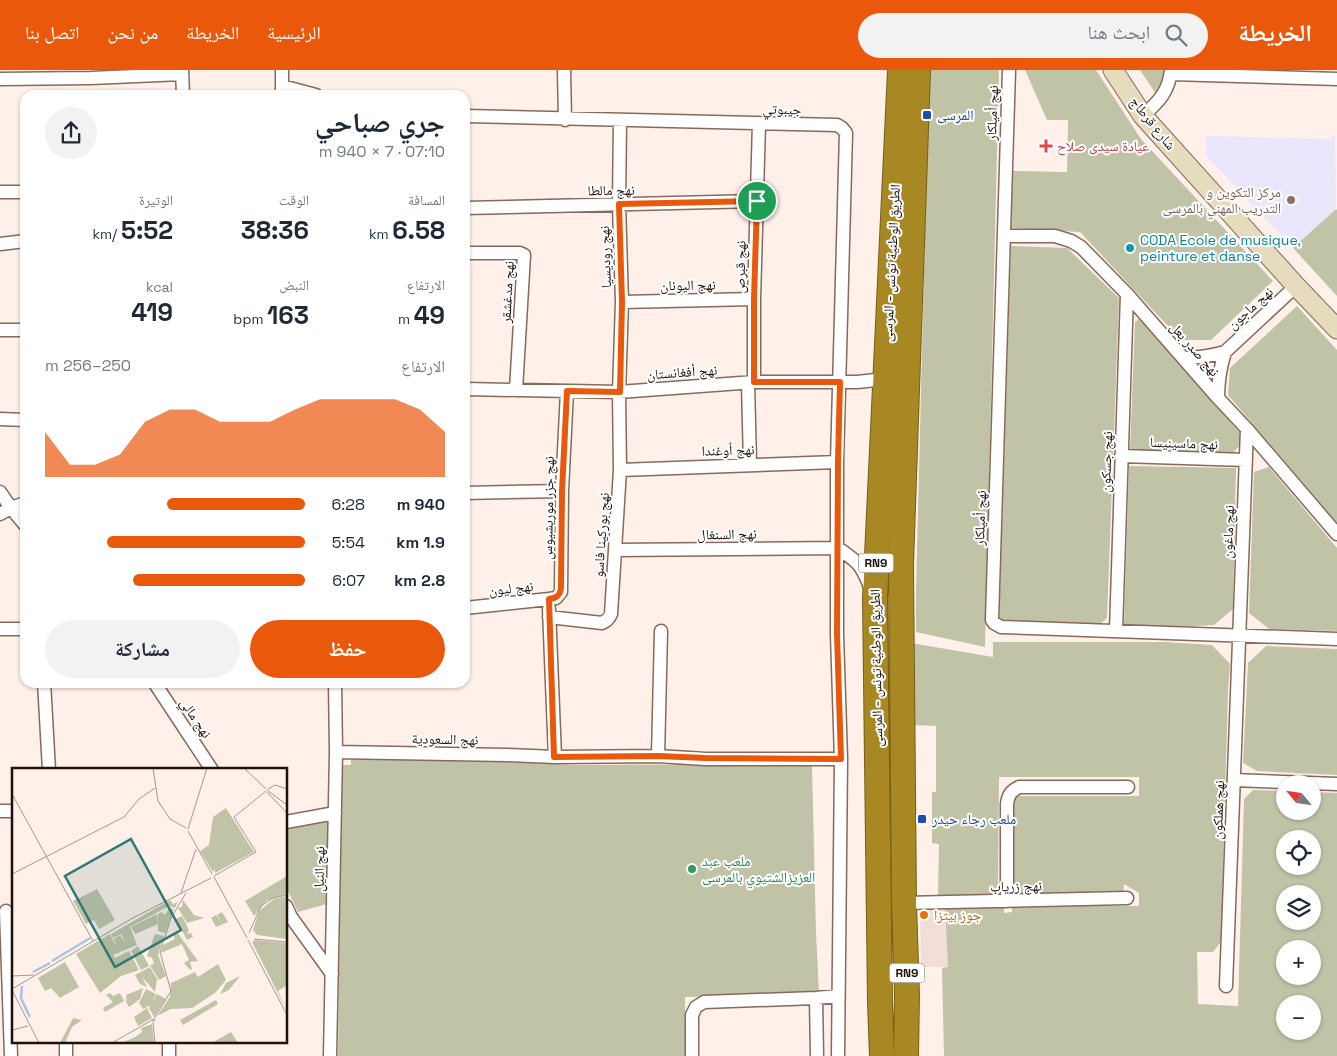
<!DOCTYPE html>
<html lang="ar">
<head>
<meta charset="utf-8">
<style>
	:root { --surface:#fff; --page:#f2f2f3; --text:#1f2937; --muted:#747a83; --accent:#ea580c }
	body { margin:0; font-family:"Space Grotesk","Noto Naskh Arabic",sans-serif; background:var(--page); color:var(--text); direction:rtl; height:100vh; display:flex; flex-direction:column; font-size:19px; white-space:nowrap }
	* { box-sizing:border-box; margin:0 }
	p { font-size:16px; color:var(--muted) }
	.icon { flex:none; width:28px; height:28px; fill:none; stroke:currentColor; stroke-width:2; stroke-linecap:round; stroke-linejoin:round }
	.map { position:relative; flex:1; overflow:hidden; direction:ltr }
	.side { position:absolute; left:20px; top:20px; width:450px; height:598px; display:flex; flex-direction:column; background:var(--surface); border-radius:15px; box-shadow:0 1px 4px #0004; direction:rtl }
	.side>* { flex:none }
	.needle { width:32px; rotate:299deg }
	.buttons { position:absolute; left:1276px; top:705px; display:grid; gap:10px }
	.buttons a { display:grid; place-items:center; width:45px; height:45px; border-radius:50%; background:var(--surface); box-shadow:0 1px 4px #0004; font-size:25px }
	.pin { position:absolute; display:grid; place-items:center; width:42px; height:42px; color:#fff; margin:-21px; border:2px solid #fff; border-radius:50%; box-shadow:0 1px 5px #0007 }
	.round { display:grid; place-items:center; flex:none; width:52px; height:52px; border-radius:26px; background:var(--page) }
	.head { display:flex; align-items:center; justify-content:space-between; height:85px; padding:0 25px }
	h1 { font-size:28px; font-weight:700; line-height:38px }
	.figures { display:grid; grid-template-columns:repeat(3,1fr); gap:8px; height:85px; padding:5px 25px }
	.figures div { display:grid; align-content:center }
	.figures b { font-size:25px; font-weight:700 }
	.figures small { font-size:14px; font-weight:400 }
	.figures p { font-size:14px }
	.chart { height:140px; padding:10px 25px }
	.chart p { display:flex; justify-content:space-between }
	.chart svg { width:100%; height:90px; margin-top:5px; fill:var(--accent); opacity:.7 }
	.primary-button { display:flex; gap:10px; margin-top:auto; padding:10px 25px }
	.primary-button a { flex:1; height:58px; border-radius:30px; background:var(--accent); color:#fff; font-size:20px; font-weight:700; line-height:58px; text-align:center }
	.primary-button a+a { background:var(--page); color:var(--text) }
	ul { padding:0 25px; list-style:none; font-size:16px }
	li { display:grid; grid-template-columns:80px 60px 1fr; align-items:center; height:38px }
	li i { height:12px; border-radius:6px; background:var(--accent) }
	header { display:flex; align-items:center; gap:30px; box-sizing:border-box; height:70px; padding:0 25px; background:var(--accent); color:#fff }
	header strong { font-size:24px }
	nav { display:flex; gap:28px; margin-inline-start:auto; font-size:18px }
	.search { width:350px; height:45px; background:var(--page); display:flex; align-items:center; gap:12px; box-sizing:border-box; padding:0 18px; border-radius:28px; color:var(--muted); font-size:19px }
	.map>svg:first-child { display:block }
	.built { fill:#f0ded7 }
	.education { fill:#eae6fc }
	.green { fill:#c1c3a7; fill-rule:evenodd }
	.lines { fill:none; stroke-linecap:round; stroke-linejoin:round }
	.street-casing { stroke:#88695a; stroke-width:15 }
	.secondary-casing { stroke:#88695a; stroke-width:21 }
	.highway-casing { stroke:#775e1a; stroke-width:26 }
	.street { stroke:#fff; stroke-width:12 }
	.secondary { stroke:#e5dbbd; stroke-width:19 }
	.highway { stroke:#a78822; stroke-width:24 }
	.route-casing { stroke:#fff; stroke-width:10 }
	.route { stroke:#ea580c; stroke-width:6 }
	.transit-dot { fill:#1a4fb4; stroke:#fff; stroke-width:2 }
	.health-dot { fill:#e0444e; stroke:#fff; stroke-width:2 }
	.education-dot { fill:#8d6e63; stroke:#fff; stroke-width:2 }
	.culture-dot { fill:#0f9aa8; stroke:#fff; stroke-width:2 }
	.leisure-dot { fill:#2e9e5b; stroke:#fff; stroke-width:2 }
	.food-dot { fill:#e8710a; stroke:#fff; stroke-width:2 }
	.labels { text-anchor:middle; stroke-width:4; stroke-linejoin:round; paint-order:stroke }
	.shield { fill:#fff; stroke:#615854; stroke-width:1 }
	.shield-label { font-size:12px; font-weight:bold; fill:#1d110b }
	.street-label { font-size:14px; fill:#1d110b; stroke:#fff }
	.transit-label { font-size:14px; fill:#164399; stroke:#fff; text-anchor:start }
	.health-label { font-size:14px; fill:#be3a42; stroke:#fff; text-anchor:start }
	.education-label { font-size:14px; fill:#785e54; stroke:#fff; text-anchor:end }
	.culture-label { font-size:14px; fill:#0d838f; stroke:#fff; text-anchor:start }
	.leisure-label { font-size:14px; fill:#27864d; stroke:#fff; text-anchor:start }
	.food-label { font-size:14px; fill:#c56008; stroke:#fff; text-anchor:start }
	.inset-river { fill:none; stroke:#aac2e8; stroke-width:2.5 }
	.inset-road { fill:none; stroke:#a59790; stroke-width:1 }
	.view { fill:#307872; fill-opacity:0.15; stroke:#307872; stroke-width:2.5 }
	.inset-edge { fill:none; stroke:#1d110b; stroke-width:2.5 }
</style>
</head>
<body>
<header>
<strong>الخريطة</strong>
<div class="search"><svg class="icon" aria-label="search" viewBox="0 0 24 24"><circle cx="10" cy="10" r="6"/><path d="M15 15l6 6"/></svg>ابحث هنا</div>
<nav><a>الرئيسية</a><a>الخريطة</a><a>من نحن</a><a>اتصل بنا</a></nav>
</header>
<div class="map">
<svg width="1337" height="986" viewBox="0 0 1337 986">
	<rect width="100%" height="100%" fill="#fff0e9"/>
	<path class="built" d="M920,836H945L948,897H921Z"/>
	<path class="education" d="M1335,64L1336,139L1293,178L1206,86V66L1329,69Z"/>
	<path class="green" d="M929,0H999L985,577L916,562V521Z
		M1025,0H1096L1141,69L1273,211L1211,270H1181L1080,162L1011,158L1013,101L1067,102L1068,50H1047Z
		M1140,0H1164V9L1156,24Z
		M1336,139L1337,140V226L1293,178Z
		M1011,176L1067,178L1119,228L1107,548L1100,554L999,551Z
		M1297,236L1337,280V453L1228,325L1230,298Z
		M1140,248L1240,363V375L1233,383L1130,380L1135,252Z
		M1129,396L1236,398L1233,539L1214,555L1179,557L1124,555Z
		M1269,397L1337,478V561L1269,559L1249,543L1254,402Z
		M993,572H1165L1212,575L1230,594L1228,620L1221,872L1213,882H1197L1198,934L1238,936L1244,729L1253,720L1285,721V741H1312L1313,722L1337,723V986H944L942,898L948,897L945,836L1004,837V843L1012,842V836H1139V823L1124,814L1123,823H1014V726H1139V707H999L998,825H938L939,774L932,773V722H936V656L913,655L911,573L993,587ZM1285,769H1312V796H1285ZM1285,824H1312V851H1285ZM1285,879H1312V906H1285ZM1285,934H1312V961H1285Z
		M1266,576L1337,579V705L1257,701L1243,693L1248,593Z
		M351,689L508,692L576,695L769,694L812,696L816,863L819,924L806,925L685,927L686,986H338L342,695H351Z
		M329,749L327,834L298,842L286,817V756Z"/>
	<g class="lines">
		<g class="street-casing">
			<path id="street" d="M182,0L183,25
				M564,0L565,50
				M1009,0L992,550L994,553L1001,557L1337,569
				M1171,4L1337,9
				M0,9L91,8L182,4
				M282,16L316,25
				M282,25V0
				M465,46L837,55L842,58L846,63L837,392V564L841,689L838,986
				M1143,46C1158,32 1169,22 1171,0
				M0,122H25
				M465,138L757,131
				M1004,166H1055L1071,171L1081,177L1127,224L1218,328L1247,359L1337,464
				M0,174L25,171
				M465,183H520L524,185L516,320
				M622,232L754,229
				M0,260H25
				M1183,288C1198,288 1211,286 1225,282L1296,216
				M754,312V229L759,53
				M748,313L750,394
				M465,319L619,322L754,312H857L885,309
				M1218,328C1218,312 1220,298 1225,282
				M0,349L25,350
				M1121,386L1246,390
				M620,400L837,392
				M0,422L11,438L25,455
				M465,423L562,421
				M0,444L11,438L25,433
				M615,480L838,478C858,492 861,494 870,517
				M465,538L549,529L556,528L561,522L562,421L567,321
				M549,539L555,687
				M549,547L602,553C607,551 609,549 611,544L620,400L619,322L622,232L619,134L620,51
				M0,559H25
				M1116,561L1127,224
				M44,612L49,700
				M154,612L212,700
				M336,682L507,685L555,687L658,686L705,689H841
				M658,686L661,561
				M1234,710L1337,714
				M0,741H14
				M286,752L335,743
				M1007,831V734C1008,725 1011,721 1019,717H1128
				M904,833L1127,828
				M286,836L291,847L332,904
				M6,841L11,986
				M1226,916L1247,359
				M816,928L817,986
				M66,972V986
				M169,986V972
				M330,986L336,682L335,612
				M692,986V945L696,937L704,932L816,928L838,926"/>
		</g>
		<g class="secondary-casing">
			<path id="secondary" d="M1113,0L1143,46L1296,216L1337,259"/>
		</g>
		<g class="highway-casing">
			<path id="highway" d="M882,986L880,932L875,528L900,0
				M906,986L907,925L904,833L901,495L918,0"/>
		</g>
		<use href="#street" class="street"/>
		<use href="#secondary" class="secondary"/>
		<use href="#highway" class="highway"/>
	</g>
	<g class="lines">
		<g class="route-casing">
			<path id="route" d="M757,131L754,229V312H840L838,392L837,564L841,689L705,688L658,686L554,687L549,529C556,528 560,526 561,518L562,421L567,321L620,322L622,232L619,134Z"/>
		</g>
		<use href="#route" class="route"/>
	</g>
	<g class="transit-dot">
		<rect x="922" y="40" width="10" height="10" rx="2.5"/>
		<rect x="917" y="744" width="10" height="10" rx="2.5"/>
	</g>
	<path class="health-dot" d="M1043.5 68.5h5v5h5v5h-5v5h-5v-5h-5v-5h5z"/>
	<circle class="education-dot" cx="1291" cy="130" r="5"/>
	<circle class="culture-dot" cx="1130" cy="178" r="5"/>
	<circle class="leisure-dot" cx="692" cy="799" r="5"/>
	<circle class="food-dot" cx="924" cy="845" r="5"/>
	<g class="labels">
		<g class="shield">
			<rect x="858.5" y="483.5" width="35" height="19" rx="4"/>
			<rect x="889.5" y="893.5" width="35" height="19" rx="4"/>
		</g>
		<g class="shield-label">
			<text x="876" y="497">RN9</text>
			<text x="907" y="907">RN9</text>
		</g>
		<g class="street-label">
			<text transform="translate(782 39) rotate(1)" y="5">جيبوتي</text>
			<text transform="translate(992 43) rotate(-88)" y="5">نهج أميلكار</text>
			<text transform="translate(1153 53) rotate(51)" y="5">شارع قرطاج</text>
			<text transform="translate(611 120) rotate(-1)" y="5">نهج مالطا</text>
			<text transform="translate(605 187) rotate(-92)" y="5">نهج روديسيا</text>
			<text transform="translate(891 193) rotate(-87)" y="5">الطريق الوطنية تونس - المرسى</text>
			<text transform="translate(740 197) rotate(-89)" y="5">نهج قبرص</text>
			<text transform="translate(688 215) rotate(-1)" y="5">نهج اليونان</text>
			<text transform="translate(507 222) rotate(-87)" y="5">نهج مدغشقر</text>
			<text transform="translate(1250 238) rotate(-42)" y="5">نهج ماجون</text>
			<text transform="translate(1195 279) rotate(49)" y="5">نهج صدر بعل</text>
			<text transform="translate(682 302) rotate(-4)" y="5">نهج أفغانستان</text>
			<text transform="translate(1184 373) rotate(2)" y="5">نهج ماسينيسا</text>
			<text transform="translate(728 380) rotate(-2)" y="5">نهج أوغندا</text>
			<text transform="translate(1106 392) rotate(-88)" y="5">نهج جسكون</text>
			<text transform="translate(548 438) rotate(-89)" y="5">نهج جزر موريشيوس</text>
			<text transform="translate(980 448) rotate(-88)" y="5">نهج أميلكار</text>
			<text transform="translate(1228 462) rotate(-88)" y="5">نهج ماغون</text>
			<text transform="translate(727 464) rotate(-1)" y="5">نهج السنغال</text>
			<text transform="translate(601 465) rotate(-86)" y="5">نهج بوركينا فاسو</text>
			<text transform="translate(511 518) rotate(-6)" y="5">نهج ليون</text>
			<text transform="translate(876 598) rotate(-91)" y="5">الطريق الوطنية تونس - المرسى</text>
			<text transform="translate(196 648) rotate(56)" y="5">نهج مالي</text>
			<text transform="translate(445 669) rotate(1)" y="5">نهج السعودية</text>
			<text transform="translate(1218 740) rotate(-88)" y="5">نهج هملكون</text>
			<text transform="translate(319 799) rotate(-89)" y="5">نهج النيل</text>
			<text transform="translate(1016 816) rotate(-1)" y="5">نهج زرياب</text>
		</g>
		<g class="transit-label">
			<text x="937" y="50">المرسى</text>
			<text x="932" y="754">ملعب رجاء حيدر</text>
		</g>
		<g class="health-label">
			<text x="1057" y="81">عيادة سيدى صلاح</text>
		</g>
		<g class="education-label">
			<text x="1281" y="127">مركز التكوين و<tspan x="1281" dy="16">التدريب المهني بالمرسى</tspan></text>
		</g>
		<g class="culture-label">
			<text x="1140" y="175">CODA Ecole de musique,<tspan x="1140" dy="16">peinture et danse</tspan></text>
		</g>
		<g class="leisure-label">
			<text x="702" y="796">ملعب عبد<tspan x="702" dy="16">العزيزالشتيوي بالمرسى</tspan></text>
		</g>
		<g class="food-label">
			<text x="934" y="850">جوز بيتزا</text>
		</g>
	</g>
	<g transform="translate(12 698)">
		<rect width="275" height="275" fill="#fff0e9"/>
		<path d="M214,40L242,84L203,105V101L201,104L188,83L197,77L201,49ZM275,108V126L254,133L242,148L233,133ZM85,121L103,152L87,161L82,152L74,156L61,133ZM275,128V171L245,167L241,162L247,143L262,131ZM158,132L161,136L166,134L163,140L157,138L118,159L125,177L101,187L103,190L117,183L127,202L109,208L88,225L64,186L98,166L105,179L102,171L108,167L114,175L109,166L101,170L99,166ZM171,132L182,147L192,150L175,155L166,140L170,139ZM158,140L162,141L153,165L146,163V146L150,144L152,147ZM210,144L216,154L204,159L199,150L204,147L209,154L205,147ZM145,146L146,156L123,166L119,159ZM170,148L177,162L175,166L179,165L181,169L175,172L164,151ZM165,164L186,193L178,194L180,201L178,202L172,195L177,192L170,176L149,185L151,177L163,171L161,166ZM143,166L152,168L146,187L154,208L147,212L138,197L142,196L140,190L135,188ZM243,172L275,175V217L266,223L275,243L240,174ZM126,178L137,198L129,202L119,183ZM53,194L67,219L48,230L39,220L33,223L26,210ZM206,196L214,212L203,225L180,240L159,241L145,248L158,229L159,215L183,204L186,209ZM138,199L145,211L143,224L130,209L135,219L128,216L123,207ZM228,208L217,222L208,226L214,215ZM131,220L128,231L117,239L111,228L115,234L114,227ZM134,221L144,226L139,237L131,241L127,235ZM98,225L101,228L108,225L112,233L93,244L91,240L101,234L94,227ZM145,226L154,231L142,249L137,240ZM204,232L206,236L171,257L168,252ZM135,240L140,250L126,258L122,249ZM61,250L70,252L60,259L53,275H48ZM140,256L142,275H109L123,269L130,264L129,260ZM219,264L226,275H200Z" fill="#c1c3a7"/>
		<path class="inset-river" d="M40,193L78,170M21,204L38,195M10,218L9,230L18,249"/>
		<path class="inset-road" d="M141,0L146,33L158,51L174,60M232,0L254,21M256,21L263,17L275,21M255,22L275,37M255,24L275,45M0,26L81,173M176,61L195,0M176,63L200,106M0,106L112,49L127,31L143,20M202,108L244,84L222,49L254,23M202,109L235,170M169,125L184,81M237,165L249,138L261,130L275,127M242,171L275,174M236,172L275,247M0,208L22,207M0,221L119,151L199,110M0,222L27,275M142,251L159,223L148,184L159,150L174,125M141,254L143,275M0,262L16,258M100,275L140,252L143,253L140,251"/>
		<path class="view" d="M119,71L169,162L103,199L53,108Z"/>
		<rect width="275" height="275" class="inset-edge"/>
	</g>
</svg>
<div class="buttons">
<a><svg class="needle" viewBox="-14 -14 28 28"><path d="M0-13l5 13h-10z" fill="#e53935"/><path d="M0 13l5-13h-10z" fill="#747a83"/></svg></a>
<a><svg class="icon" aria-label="locate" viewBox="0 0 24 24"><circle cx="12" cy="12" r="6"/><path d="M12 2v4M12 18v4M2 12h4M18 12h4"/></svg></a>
<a><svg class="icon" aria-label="layers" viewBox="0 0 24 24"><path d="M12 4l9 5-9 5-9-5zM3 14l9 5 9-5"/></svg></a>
<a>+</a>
<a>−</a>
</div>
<div class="pin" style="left:757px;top:131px;background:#1e9e55"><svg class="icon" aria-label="arrive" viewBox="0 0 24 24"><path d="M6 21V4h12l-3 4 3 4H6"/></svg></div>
<section class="side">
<div class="head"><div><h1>جري صباحي</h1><p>07:10 · 7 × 940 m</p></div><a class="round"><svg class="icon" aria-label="share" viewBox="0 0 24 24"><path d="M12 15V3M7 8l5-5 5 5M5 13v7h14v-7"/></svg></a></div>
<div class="figures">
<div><p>المسافة</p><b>6.58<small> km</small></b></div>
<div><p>الوقت</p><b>38:36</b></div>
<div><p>الوتيرة</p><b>5:52<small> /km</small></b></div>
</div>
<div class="figures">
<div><p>الارتفاع</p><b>49<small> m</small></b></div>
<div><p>النبض</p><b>163<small> bpm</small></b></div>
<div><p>kcal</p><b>419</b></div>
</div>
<div class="chart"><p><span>الارتفاع</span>250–256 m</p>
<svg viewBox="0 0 160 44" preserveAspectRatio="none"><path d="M0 44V22L10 38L20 38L30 33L40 17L50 11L60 11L70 17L80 17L90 17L100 11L110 6L120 6L130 6L140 6L150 11L160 22V44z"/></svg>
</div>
<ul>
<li><b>940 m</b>6:28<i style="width:53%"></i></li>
<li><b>1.9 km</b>5:54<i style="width:76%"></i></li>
<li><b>2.8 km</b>6:07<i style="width:66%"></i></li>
</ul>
<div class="primary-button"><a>حفظ</a><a>مشاركة</a></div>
</section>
</div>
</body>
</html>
